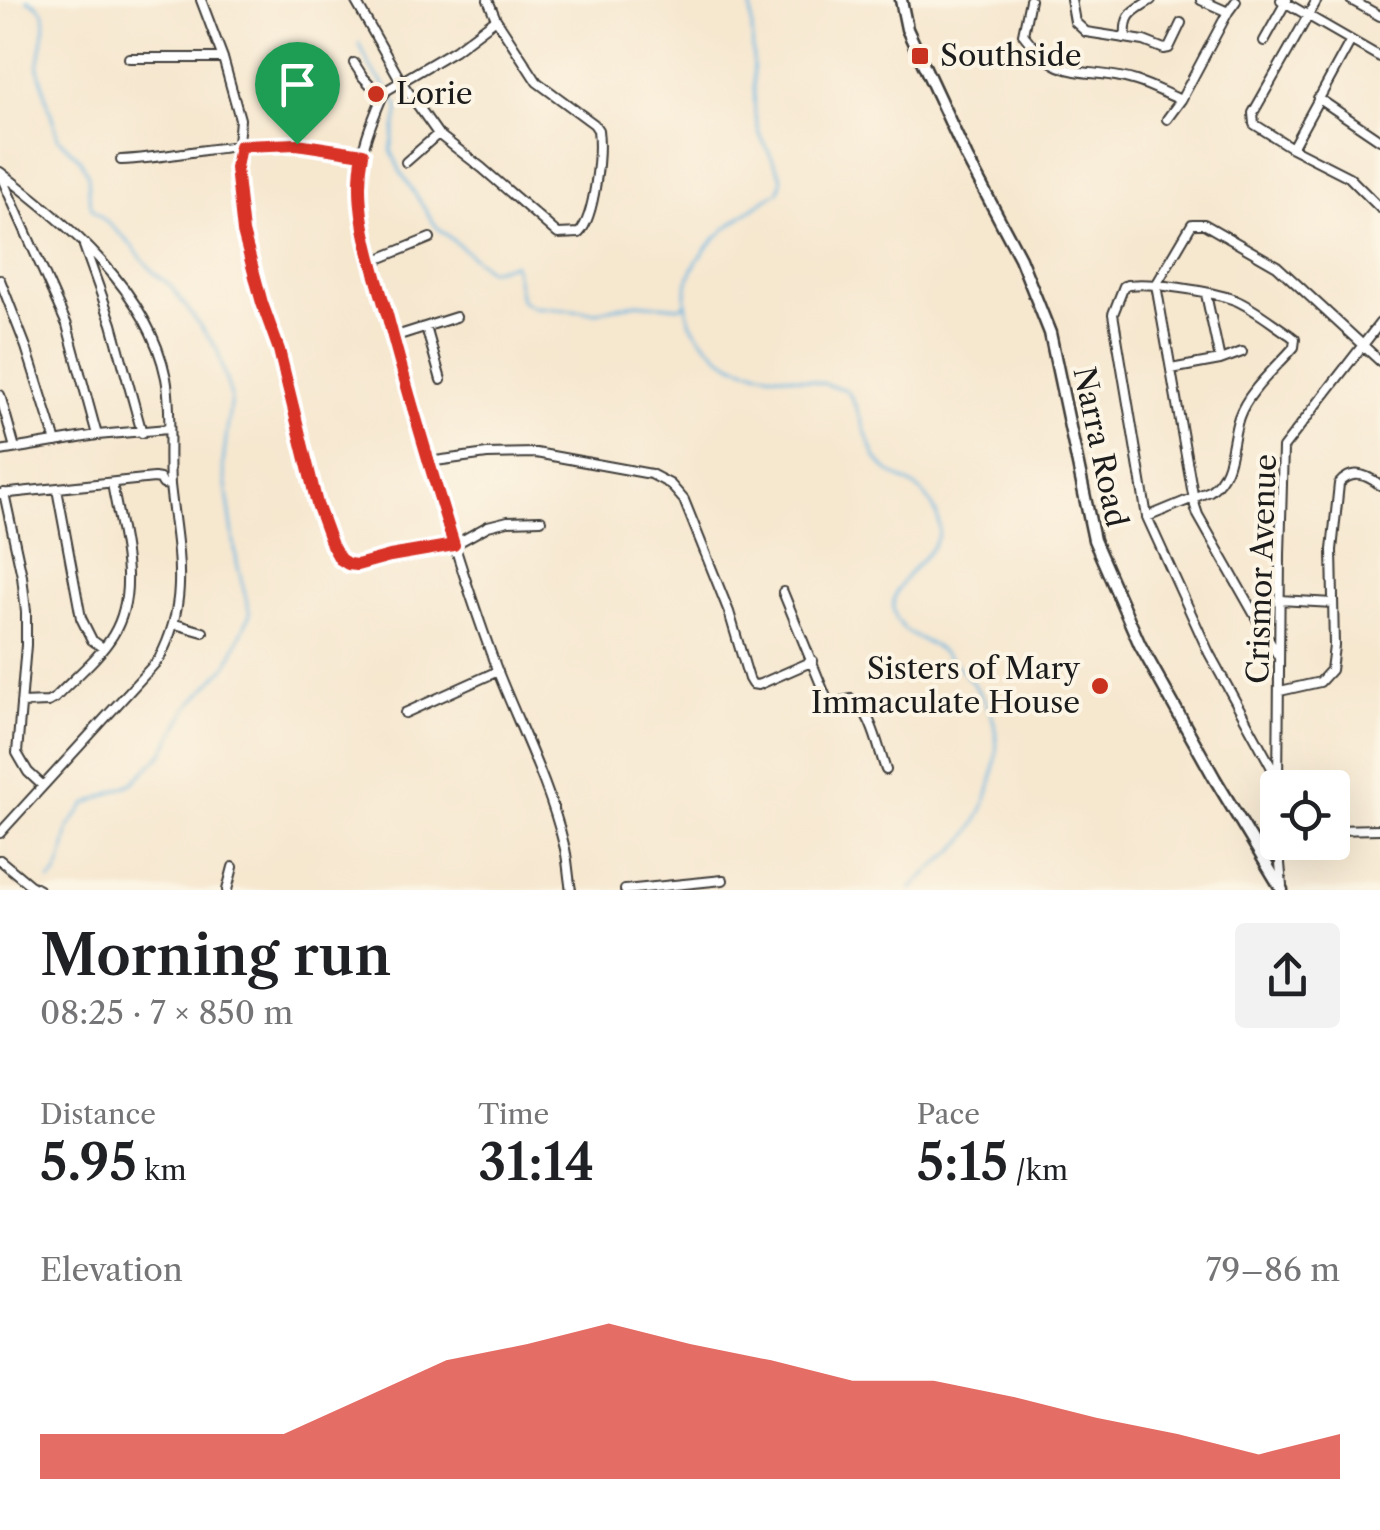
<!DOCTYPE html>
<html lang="en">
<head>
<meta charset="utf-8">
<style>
	:root { --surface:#fff; --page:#f2f2f2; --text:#202124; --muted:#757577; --accent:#d93025 }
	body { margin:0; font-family:"Libre Caslon Text",serif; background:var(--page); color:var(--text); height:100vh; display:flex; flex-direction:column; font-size:38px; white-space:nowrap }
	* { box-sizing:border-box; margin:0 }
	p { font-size:32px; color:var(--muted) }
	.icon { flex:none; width:55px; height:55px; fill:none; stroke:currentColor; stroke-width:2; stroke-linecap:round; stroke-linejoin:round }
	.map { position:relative; height:890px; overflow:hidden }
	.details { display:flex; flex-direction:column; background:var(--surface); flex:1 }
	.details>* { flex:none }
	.controls { position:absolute; left:1260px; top:770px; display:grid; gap:20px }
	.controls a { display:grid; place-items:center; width:90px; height:90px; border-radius:10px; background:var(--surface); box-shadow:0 10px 40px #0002; font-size:50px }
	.pin { position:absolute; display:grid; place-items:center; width:85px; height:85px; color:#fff; margin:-102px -42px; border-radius:50% 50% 50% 0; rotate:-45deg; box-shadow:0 0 10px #0007 }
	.pin .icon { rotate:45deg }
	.round { display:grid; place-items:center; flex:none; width:105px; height:105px; border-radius:10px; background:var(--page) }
	.summary { display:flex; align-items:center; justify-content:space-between; height:170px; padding:0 40px }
	h1 { font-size:55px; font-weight:600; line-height:75px }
	.metrics { display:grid; grid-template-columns:repeat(3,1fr); gap:15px; height:170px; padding:10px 40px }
	.metrics div { display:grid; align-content:center }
	.metrics b { font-size:50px; font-weight:600 }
	.metrics small { font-size:28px; font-weight:400 }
	.metrics p { font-size:28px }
	.chart { height:280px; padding:20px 40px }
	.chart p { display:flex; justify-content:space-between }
	.chart svg { width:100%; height:180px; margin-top:10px; fill:var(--accent); opacity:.7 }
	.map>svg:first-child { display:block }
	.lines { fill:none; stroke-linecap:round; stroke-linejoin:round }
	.stream { stroke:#67b4e1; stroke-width:2.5 }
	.minor-casing { stroke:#3d3a37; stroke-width:12 }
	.tertiary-casing { stroke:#3d3a37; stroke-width:15 }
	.minor { stroke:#fff; stroke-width:8 }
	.tertiary { stroke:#fff; stroke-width:10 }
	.route-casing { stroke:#fff; stroke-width:20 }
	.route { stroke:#d93025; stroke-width:12 }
	.poi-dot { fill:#c8321e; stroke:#fcf5e5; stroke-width:4 }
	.labels { text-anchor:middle; stroke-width:8; stroke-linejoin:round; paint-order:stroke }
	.poi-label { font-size:30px; fill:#1c1c1c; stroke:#fcf5e5; text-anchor:start }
	.street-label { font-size:30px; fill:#1c1c1c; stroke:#fcf5e5 }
</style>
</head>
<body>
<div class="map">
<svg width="1380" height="890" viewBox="0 0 1380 890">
	<rect width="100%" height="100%" fill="#fcf5e5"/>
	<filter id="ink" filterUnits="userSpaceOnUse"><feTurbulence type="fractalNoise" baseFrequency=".01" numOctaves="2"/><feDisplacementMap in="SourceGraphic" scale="20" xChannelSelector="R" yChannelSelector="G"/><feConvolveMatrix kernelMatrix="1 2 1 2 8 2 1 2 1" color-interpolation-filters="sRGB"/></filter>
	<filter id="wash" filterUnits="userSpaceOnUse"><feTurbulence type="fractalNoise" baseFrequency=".0048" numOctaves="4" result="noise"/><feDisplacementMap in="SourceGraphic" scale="40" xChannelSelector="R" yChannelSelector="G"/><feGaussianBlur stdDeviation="2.25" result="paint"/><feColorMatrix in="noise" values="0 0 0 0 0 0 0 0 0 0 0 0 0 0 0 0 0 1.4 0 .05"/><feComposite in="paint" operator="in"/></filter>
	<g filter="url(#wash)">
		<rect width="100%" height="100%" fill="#f6e7cf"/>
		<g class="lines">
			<path class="stream" d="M27,0L36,4L44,13L45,25L38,68L58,138L80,159L88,175L89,196L92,209L126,239L153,272L170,285L217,349L231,397L223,464L237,563L250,614L228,664L188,707L163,753L133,783L86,804L69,827L62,861L56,875L50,881
				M751,0L755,115L759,133L782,178L779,191C743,214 682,252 686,302C687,315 691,327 700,336C710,347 721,359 735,365C764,376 801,375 831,386C836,388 842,387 846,390C854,395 869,446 877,459C894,483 919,479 933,507C938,516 941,526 938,536C929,563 879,586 897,620C905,634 921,639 934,646C944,652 954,663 962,671C976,686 989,703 994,723C1003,756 987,811 966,838C951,857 926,870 911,890
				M359,43L370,67L392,95L399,109L391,150L400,171L436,226L488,270L514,264L521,300L534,307L596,312L637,303L680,307L686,304"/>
		</g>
	</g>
	<g filter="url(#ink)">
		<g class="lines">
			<g class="minor-casing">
				<path id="minor" d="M201,0L223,58L240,119L236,168L243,231L262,303L279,351L317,504L326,530L340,559L349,564L357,565L390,556L454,545L488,526L508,521L541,520
					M355,0L402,83L438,134L482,168L558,234L579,233C595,217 601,153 598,130L594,124L537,82L496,19
					M488,0L496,19L455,50L387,90L382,97C372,121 360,150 359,177C357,235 380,293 396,347C427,455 457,562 496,667C519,726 549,783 564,845C568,859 568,875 571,890
					M1030,0L1023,34C1062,86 1085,65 1136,81C1152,86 1166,94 1181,100
					M1071,0L1075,22L1086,32L1144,41L1164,49L1169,48L1181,23
					M1201,0L1228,12
					M1281,0L1380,57
					M1317,0L1253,113L1254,124L1292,148L1349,177L1380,208
					M1351,0L1380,16
					M1126,38C1124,14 1132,12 1151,0
					M1264,41L1287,0
					M129,58H223
					M354,63L363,77L382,97
					M1318,98L1380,140
					M1167,119L1181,100L1228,12L1236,1
					M1292,148L1351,40
					M121,160C166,158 209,147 254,145C291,143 326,148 363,153
					M406,162L438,134
					M0,172C67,224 148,289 166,378C172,409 168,452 170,485
					M0,174L67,325L97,435
					M84,246L112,324L142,433
					M371,262L430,238
					M0,280L26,347L56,442
					M1206,294L1220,360
					M426,327L441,380
					M393,337L456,317
					M1171,369L1220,360L1242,352
					M0,395L15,448
					M0,451L97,435L168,429
					M428,462L487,454L536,453L651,474L670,484L684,500L729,612L749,679L752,684L758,685L813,661
					M57,489L81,618L92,640L103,648
					M4,493L22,576L26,612V645L17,753L28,772L43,786
					M0,494L154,478L160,479L163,484L170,485C177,550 191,599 159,659L0,833
					M1147,517L1210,491C1234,474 1230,443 1239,417C1248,391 1276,368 1294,347L1295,339L1290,335C1273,324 1254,308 1235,300C1213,292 1145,280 1124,286L1113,314L1147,517L1209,653L1278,779
					M783,592L828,702L832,703L852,699C872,712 878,748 886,770
					M1279,600L1333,603
					M175,624L203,632
					M1278,656L1198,515L1195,506L1156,285L1192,224H1204L1277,266L1380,361
					M1280,691L1320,682L1331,670L1334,646L1332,550L1339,484C1351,469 1366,474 1380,485
					M21,703L48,702L55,698C74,678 99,658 113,635C141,589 120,532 112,483
					M405,713L498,671
					M1278,788L1280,555L1283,448L1380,323
					M1278,808V838
					M1332,830L1380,829
					M1278,842L1282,885
					M0,860L30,885L39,890
					M227,890L233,867
					M625,890L723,880"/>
			</g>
			<g class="tertiary-casing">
				<path id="tertiary" d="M901,0L907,29L967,158L1020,258L1050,333L1094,540L1140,645L1215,779L1282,890"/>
			</g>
			<use href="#minor" class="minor"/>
			<use href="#tertiary" class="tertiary"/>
		</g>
	</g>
	<g class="lines" filter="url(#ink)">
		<g class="route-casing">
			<path id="route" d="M297,144L363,154C352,210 373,264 388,318C408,394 431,470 454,545L390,556L357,565L348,564L340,559L332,545L317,504L279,350L262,303L243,232L236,168L240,146Z"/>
		</g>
		<use href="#route" class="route"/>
	</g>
	<g class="poi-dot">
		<rect x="910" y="46" width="20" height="20" rx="5"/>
		<circle cx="376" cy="94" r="10"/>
		<circle cx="1100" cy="686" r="10"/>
	</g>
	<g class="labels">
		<g class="poi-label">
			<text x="940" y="66">Southside</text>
			<text x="396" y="104">Lorie</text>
			<text x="1080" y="679" text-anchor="end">Sisters of Mary<tspan x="1080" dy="34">Immaculate House</tspan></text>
		</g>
		<g class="street-label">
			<text transform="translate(1100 447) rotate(78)" y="10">Narra Road</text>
			<text transform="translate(1262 569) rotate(-88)" y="10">Crismor Avenue</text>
		</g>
	</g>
</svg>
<div class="controls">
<a><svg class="icon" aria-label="locate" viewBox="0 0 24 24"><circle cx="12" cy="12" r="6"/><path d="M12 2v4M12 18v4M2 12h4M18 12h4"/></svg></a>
</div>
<div class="pin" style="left:297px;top:144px;background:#1e9e55"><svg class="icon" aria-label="arrive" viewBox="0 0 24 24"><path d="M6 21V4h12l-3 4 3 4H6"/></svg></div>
</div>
<section class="details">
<div class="summary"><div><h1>Morning run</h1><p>08:25 · 7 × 850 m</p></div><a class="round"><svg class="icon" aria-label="share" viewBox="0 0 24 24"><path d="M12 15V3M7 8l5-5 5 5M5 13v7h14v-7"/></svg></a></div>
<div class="metrics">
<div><p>Distance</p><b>5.95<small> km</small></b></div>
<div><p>Time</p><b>31:14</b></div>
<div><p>Pace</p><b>5:15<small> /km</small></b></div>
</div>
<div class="chart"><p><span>Elevation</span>79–86 m</p>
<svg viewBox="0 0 160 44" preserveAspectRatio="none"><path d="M0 44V33L10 33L20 33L30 33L40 24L50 15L60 11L70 6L80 11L90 15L100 20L110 20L120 24L130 29L140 33L150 38L160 33V44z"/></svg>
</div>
</section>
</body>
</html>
